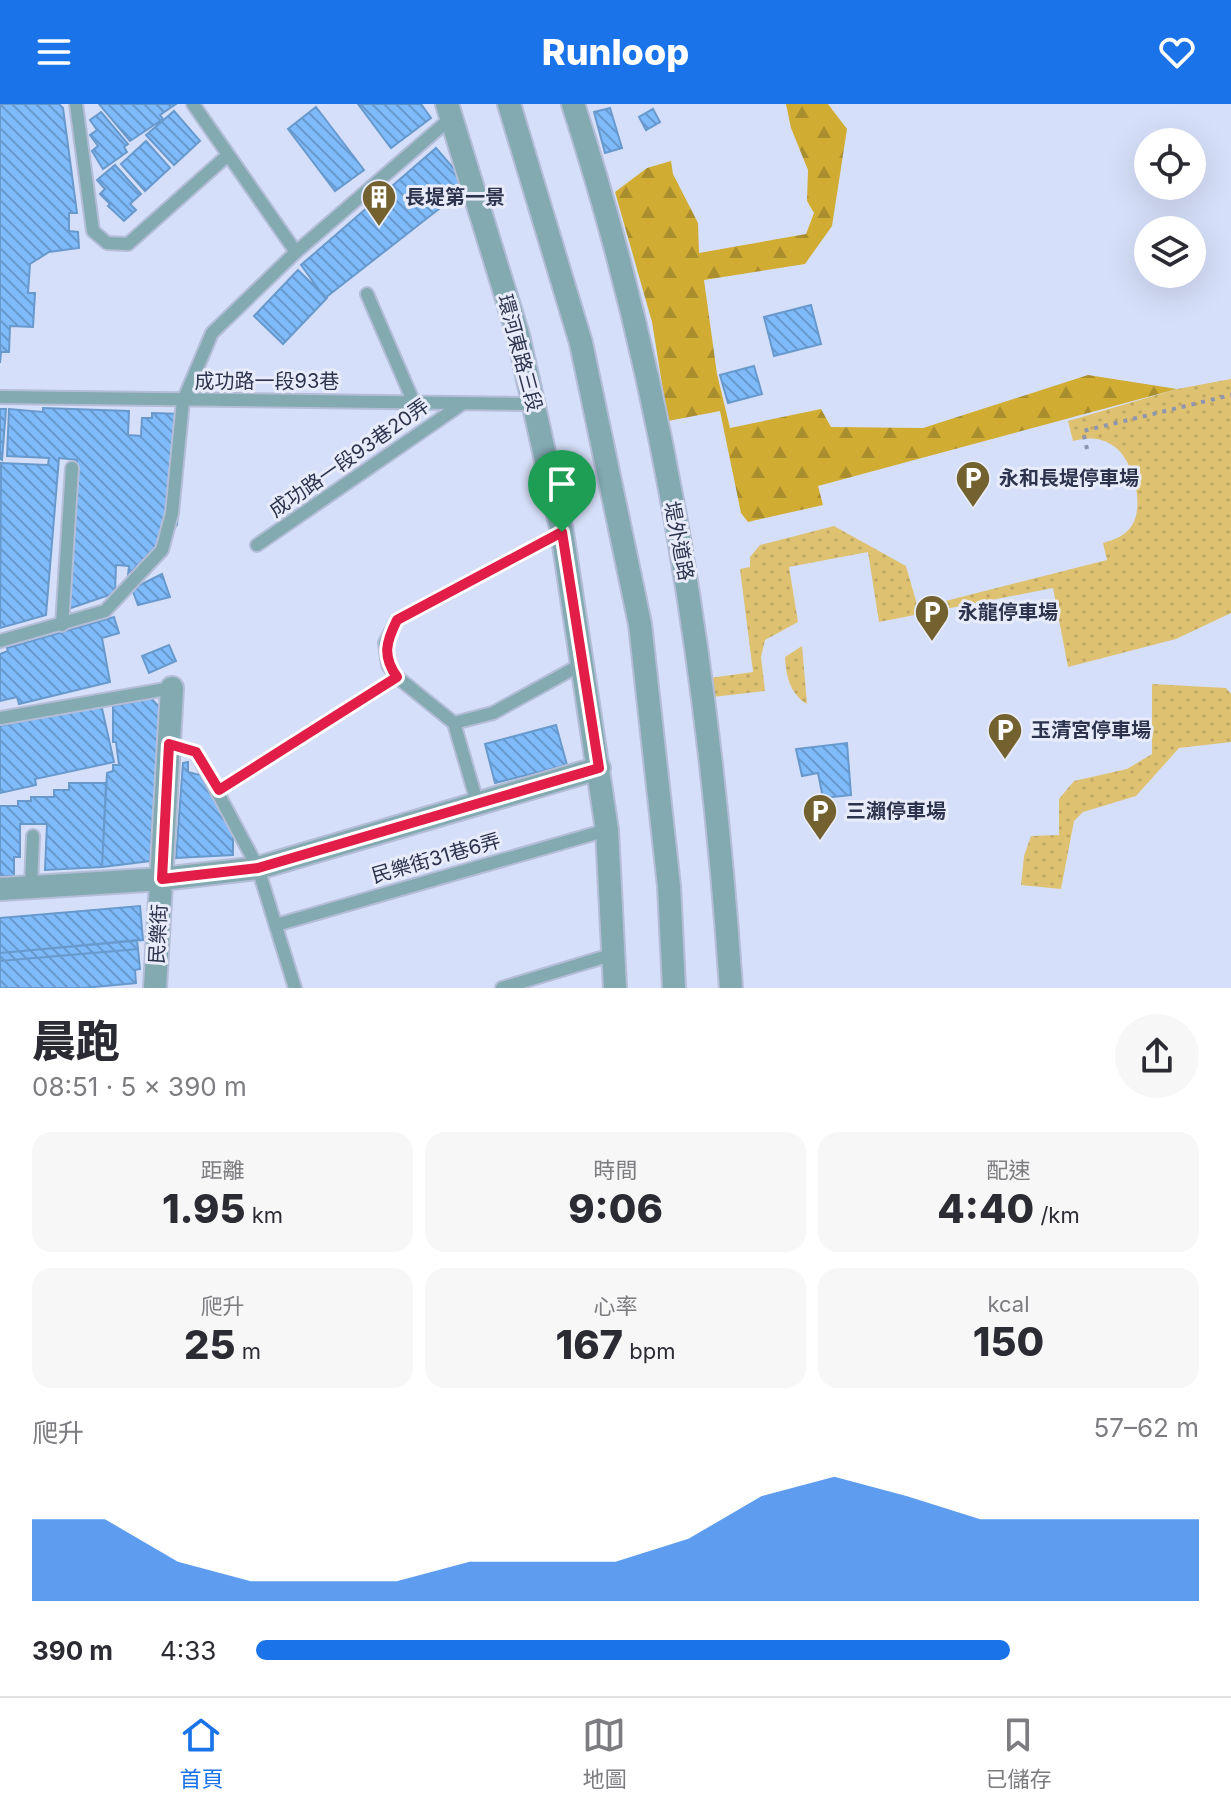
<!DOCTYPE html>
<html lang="zh-TW">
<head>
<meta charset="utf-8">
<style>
	:root { --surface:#fff; --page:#f7f7f7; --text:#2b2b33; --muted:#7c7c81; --line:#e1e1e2; --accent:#1a73e8 }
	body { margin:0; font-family:Inter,"Noto Sans TC",sans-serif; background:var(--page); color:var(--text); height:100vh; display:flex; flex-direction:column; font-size:30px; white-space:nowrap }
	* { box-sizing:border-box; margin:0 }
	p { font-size:26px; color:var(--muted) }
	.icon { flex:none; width:44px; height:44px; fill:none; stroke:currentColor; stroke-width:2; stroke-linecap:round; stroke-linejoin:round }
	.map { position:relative; height:884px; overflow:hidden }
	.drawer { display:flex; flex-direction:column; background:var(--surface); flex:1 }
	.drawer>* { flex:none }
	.controls { position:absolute; left:1134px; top:24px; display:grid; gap:16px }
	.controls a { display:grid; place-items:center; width:72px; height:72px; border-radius:50%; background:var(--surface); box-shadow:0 8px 32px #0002; font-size:40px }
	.pin { position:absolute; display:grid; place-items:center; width:68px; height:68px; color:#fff; margin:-82px -34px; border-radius:50% 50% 50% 0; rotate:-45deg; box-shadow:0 0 8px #0007 }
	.pin .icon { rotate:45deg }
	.round { display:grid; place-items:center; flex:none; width:84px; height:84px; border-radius:42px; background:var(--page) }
	.head { display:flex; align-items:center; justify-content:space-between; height:136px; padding:0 32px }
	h1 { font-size:44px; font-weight:800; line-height:60px }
	.metrics { display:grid; grid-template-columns:repeat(3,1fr); gap:12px; height:136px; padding:8px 32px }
	.metrics div { display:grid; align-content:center; border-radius:20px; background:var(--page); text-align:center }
	.metrics b { font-size:40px; font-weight:800 }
	.metrics small { font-size:22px; font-weight:400 }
	.metrics p { font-size:22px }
	.chart { height:224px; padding:16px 32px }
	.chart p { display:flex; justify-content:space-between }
	.chart svg { width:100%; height:144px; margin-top:8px; fill:var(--accent); opacity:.7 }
	ul { padding:0 32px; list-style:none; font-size:26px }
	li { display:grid; grid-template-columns:128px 96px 1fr; align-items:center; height:60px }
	li i { height:20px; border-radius:10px; background:var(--accent) }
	header { display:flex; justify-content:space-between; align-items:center; height:104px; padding:0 32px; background:var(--accent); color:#fff; font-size:36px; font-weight:800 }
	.tabs { display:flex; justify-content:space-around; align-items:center; height:112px; border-top:2px solid var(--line); background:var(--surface); font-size:22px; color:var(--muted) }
	.tabs a { display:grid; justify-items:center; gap:4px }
	.tabs .on { color:var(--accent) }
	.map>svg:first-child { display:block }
	.grass { fill:url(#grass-dots) }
	.forest { fill:url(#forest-firs) }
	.building { fill:url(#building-back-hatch); stroke:#6899cd; stroke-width:2 }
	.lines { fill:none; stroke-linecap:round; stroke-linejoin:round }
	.service-casing { stroke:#b4bdd7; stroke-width:16 }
	.minor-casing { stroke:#b4bdd7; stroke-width:26 }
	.tertiary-casing { stroke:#b4bdd7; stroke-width:26 }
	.path { stroke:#8d95af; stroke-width:4; stroke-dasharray:4 6; stroke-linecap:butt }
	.service { stroke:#83a9b1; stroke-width:12 }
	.minor { stroke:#83a9b1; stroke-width:22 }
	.tertiary { stroke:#83a9b1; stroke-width:22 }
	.route-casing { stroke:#fff; stroke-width:16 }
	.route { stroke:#e11d48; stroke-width:10 }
	.labels { text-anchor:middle; stroke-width:6; stroke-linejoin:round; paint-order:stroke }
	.poi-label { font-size:20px; font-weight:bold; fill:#2c334d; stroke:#e8ecfa; text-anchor:start }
	.street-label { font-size:20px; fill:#2c334d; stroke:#e8ecfa }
</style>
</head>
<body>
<header><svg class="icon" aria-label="menu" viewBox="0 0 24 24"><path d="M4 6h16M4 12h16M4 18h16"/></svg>Runloop<svg class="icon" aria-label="heart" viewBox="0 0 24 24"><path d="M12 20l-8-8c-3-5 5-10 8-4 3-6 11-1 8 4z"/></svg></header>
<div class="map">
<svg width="1231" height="884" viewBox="0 0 1231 884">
	<defs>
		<pattern id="grass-dots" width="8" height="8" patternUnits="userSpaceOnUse" patternTransform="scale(2)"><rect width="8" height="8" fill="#dec272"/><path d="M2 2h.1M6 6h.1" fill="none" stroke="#bfa764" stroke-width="1.8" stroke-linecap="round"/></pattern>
		<pattern id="forest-firs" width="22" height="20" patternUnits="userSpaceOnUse" patternTransform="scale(2)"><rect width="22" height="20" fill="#d1ac33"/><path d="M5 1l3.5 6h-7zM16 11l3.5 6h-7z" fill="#aa8d2d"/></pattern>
		<pattern id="building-back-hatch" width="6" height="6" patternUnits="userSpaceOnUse" patternTransform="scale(2)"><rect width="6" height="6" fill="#7fbbfb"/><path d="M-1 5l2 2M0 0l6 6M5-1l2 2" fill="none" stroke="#6899cd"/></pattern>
	</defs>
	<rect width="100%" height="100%" fill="#d6dff9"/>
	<path class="grass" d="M1231,275V509L1176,535L1068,563L1053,484L879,518L868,448L789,463L798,518L765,536L761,553L765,587L713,593L710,574L753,568L740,465L750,463V453L760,441L834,422L906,462L918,504L1107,456L1103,439C1113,436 1123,433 1130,424C1146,405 1134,357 1115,343C1102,333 1088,333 1073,337L1068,317L1177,285Z
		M802,542L807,600C790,590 786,572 785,553Z
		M1152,580L1226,584L1231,590V638L1179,644L1136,692L1083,708L1074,717L1061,785L1021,781L1024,752L1031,732L1059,731V695L1074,677L1127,665L1152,650Z"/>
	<path class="forest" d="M786,0H828L847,25L832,122L805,160L704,176L717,270L730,324L821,305L831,323L923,324L1088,271L1177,285L818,382L823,401L748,418L741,409L720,307L668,317L652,218L615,88L647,64L671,57L673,70L698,119L699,149L806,130L814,109L807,97L808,66L791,24Z"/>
	<path class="building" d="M0,0H59L63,4L77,109H69V127L78,128L79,144L49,148L30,160L28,189H35L33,223L10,222L9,248H1L0,259Z
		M99,0H176L160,11L163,15L130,37Z
		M358,0H421L431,14L391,44Z
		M316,3L364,66L335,87L288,25Z
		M610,4L622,44L605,49L594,8Z
		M653,5L660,18L646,26L639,13Z
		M174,7L200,37L174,61L146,31Z
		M101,8L128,40L124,43L127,48L103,65L92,47L98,42L90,31L97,26L90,16Z
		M146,37L170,64L145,87L121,60Z
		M436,44L455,66L462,87L325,194L301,161Z
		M115,61L141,90L130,100L136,106L124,117L108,102L110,100L100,90L105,85L97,76Z
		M298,166L327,194L283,240L254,212Z
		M811,201L821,240L774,252L764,213Z
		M754,262L762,290L728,299L720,271Z
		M43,304L129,307L128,331L141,332L142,314H152V309L185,310L177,421L128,471L129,462L116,461L115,489L65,506L77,356L59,354L46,511L0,524L1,359L48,361L49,354L7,352L9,305L43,308Z
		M0,305H6L2,356L0,355Z
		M162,470L170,493L138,501L132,485Z
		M114,513L119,529L102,534L110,578L19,600L17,593L0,597V550L8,547L7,544Z
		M169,541L176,557L149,569L142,552Z
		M151,594L160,604L150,757L102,763L107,669L113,667V661H119L116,638H113V602Z
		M101,600L114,658L35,675L36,681L0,689V622Z
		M556,621L567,661L495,679L485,640Z
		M847,639L851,691L823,694L818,669L802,672L796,645Z
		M188,658V668L200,671L233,728V751L176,754L183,659Z
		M69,679H106L102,763L45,766L47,720H20V753H14V772H0V702H18V697H31V693H54V686H69Z
		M140,802L143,836L0,849V814Z
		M137,836L138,845L0,857V849Z
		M138,845L140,865L135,866L136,879L83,884H0V857Z"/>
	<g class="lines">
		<g class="service-casing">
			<path id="service" d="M76,0L93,127L107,139L128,140L228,51
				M193,0L296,148
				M367,190L414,299
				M0,293L534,300
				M257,441L462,300
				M62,521L72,364
				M0,537L105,507L162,446L172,409L183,297L212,229L296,148L451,14
				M0,614L172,584
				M454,619L493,609L582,560
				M169,640L196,648L258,764L295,884
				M219,686L397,573
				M477,698L454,619L397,573L388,561L385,539L397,516L562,428
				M31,783L33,732
				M276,821L607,726
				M502,884L614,850"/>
		</g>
		<g class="minor-casing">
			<path id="minor" d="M573,0C666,286 711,585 731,884
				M0,785L162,775L258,764L599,664
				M155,884L172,584"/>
		</g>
		<g class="tertiary-casing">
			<path id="tertiary" d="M447,0L518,231L562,428L607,726L615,884
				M509,0L581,239L640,520L669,782L674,884"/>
		</g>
		<path class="path" d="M1087,345L1083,327L1231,291"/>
		<use href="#service" class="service"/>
		<use href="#minor" class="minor"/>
		<use href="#tertiary" class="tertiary"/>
	</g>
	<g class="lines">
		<g class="route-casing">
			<path id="route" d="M562,428L599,664L258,764L162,775L169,640L196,648L219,686L397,573C382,552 386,538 397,516Z"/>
		</g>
		<use href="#route" class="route"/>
	</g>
	<defs>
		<g id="building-pin" transform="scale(1.8)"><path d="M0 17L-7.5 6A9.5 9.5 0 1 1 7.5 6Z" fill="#736230" stroke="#e8ecfa"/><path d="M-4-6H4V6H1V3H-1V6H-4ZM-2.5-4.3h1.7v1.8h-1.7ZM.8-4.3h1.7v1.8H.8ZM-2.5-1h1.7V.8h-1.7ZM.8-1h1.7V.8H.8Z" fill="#fff"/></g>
		<g id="parking-pin" transform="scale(1.8)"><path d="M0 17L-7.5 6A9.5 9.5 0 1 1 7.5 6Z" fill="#736230" stroke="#e8ecfa"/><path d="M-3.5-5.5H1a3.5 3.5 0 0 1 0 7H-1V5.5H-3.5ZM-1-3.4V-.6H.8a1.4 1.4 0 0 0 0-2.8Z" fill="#fff"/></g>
	</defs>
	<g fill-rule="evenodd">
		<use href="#building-pin" x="379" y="93"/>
		<use href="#parking-pin" x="973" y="374"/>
		<use href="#parking-pin" x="932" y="508"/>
		<use href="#parking-pin" x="1005" y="626"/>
		<use href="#parking-pin" x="820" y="707"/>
	</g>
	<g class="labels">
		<g class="poi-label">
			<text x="405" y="100">長堤第一景</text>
			<text x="999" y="381">永和長堤停車場</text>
			<text x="958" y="515">永龍停車場</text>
			<text x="1031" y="633">玉清宮停車場</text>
			<text x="846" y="714">三瀨停車場</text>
		</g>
		<g class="street-label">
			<text transform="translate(520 249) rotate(75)" y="7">環河東路三段</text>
			<text x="267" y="284">成功路一段93巷</text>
			<text transform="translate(349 354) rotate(-35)" y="7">成功路一段93巷20弄</text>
			<text transform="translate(679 437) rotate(79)" y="7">堤外道路</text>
			<text transform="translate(436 754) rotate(-16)" y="7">民樂街31巷6弄</text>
			<text transform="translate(158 830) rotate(-87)" y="7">民樂街</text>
		</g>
	</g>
</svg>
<div class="controls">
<a><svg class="icon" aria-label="locate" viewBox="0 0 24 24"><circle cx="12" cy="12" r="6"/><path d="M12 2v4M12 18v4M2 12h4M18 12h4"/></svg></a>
<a><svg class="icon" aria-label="layers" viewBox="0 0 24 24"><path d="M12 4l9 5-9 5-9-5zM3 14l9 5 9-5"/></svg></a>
</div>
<div class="pin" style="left:562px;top:428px;background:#1e9e55"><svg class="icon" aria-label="arrive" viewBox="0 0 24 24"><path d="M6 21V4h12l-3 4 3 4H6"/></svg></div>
</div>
<section class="drawer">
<div class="head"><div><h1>晨跑</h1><p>08:51 · 5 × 390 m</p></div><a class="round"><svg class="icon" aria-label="share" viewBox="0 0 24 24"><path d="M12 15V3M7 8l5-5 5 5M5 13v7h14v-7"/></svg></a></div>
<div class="metrics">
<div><p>距離</p><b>1.95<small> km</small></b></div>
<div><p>時間</p><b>9:06</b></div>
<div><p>配速</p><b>4:40<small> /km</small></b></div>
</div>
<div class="metrics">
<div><p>爬升</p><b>25<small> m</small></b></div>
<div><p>心率</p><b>167<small> bpm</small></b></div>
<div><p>kcal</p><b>150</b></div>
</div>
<div class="chart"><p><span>爬升</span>57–62 m</p>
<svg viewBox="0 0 160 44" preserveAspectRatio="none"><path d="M0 44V19L10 19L20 32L30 38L40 38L50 38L60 32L70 32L80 32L90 25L100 12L110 6L120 12L130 19L140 19L150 19L160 19V44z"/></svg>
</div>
<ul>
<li><b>390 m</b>4:33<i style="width:80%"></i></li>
</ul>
</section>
<nav class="tabs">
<a class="on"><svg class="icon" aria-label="home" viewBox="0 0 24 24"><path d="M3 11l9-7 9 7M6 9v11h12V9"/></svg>首頁</a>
<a><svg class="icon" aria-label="map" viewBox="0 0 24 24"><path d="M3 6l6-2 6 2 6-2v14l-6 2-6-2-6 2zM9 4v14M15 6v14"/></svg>地圖</a>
<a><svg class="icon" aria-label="saved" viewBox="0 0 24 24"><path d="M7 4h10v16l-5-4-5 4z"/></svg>已儲存</a>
</nav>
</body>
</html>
